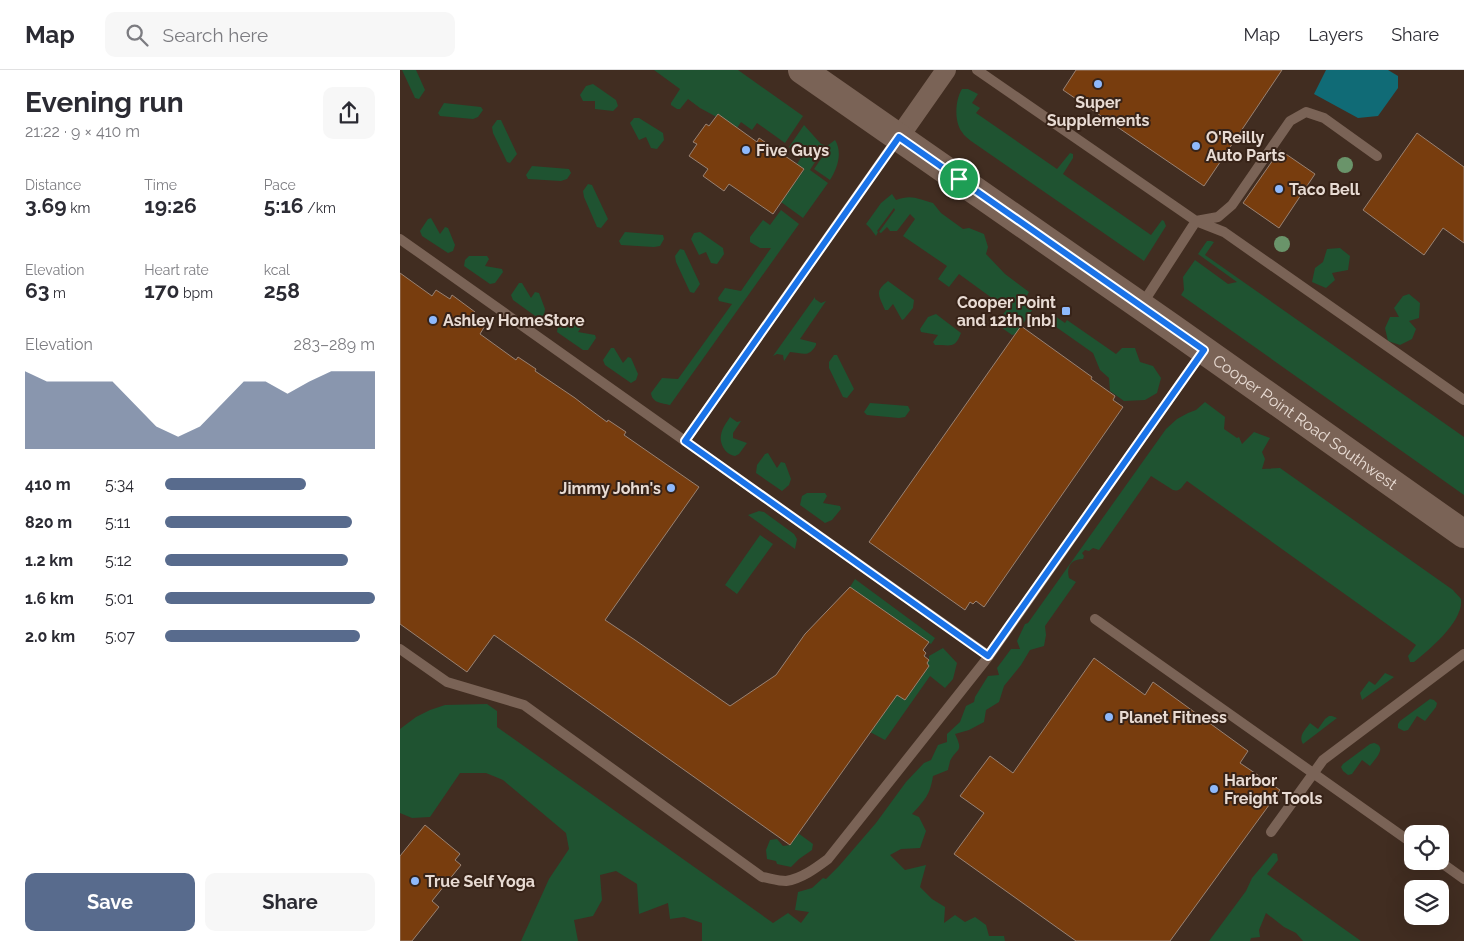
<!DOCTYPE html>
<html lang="en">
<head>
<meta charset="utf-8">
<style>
	:root { --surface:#fff; --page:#f7f7f7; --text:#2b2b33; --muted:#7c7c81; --line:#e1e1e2; --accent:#586b8d }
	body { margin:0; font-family:Raleway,sans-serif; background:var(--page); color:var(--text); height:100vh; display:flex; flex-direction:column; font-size:19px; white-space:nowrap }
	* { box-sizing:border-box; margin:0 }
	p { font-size:16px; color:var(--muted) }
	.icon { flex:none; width:28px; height:28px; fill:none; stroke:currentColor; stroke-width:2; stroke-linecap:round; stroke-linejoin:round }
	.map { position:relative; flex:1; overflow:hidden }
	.panel { display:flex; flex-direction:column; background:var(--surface); width:400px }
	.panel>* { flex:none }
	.tools { position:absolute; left:1004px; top:755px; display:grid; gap:10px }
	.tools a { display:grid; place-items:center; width:45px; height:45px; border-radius:10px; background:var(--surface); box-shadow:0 5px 20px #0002; font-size:25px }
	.pin { position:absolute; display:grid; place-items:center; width:42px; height:42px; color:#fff; margin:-21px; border:2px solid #fff; border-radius:50%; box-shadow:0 1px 5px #0007 }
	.round { display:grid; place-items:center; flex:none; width:52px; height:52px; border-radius:10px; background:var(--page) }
	.headline { display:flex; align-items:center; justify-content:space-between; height:85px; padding:0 25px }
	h1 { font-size:28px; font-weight:700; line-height:38px }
	.stats { display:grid; grid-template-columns:repeat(3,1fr); gap:8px; height:85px; padding:5px 25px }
	.stats div { display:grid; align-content:center }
	.stats b { font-size:21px; font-weight:700 }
	.stats small { font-size:14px; font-weight:400 }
	.stats p { font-size:14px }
	.chart { height:140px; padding:10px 25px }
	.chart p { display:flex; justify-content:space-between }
	.chart svg { width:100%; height:90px; margin-top:5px; fill:var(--accent); opacity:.7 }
	.cta { display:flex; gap:10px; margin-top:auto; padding:10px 25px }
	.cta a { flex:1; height:58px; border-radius:10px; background:var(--accent); color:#fff; font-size:20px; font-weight:700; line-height:58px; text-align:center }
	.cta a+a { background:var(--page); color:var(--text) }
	ul { padding:0 25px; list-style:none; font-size:16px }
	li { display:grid; grid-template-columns:80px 60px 1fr; align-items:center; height:38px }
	li i { height:12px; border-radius:6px; background:var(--accent) }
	header { display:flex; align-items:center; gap:30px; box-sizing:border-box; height:70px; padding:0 25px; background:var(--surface); border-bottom:1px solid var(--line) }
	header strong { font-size:24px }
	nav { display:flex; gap:28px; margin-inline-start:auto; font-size:18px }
	.search { width:350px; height:45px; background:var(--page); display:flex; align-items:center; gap:12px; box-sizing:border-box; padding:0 18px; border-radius:10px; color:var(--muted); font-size:19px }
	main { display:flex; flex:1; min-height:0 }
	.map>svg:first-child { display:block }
	.green { fill:#1f5331 }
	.water { fill:#106b76 }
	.building { fill:#783d0e; stroke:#998273 }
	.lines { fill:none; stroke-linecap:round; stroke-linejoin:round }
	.service { stroke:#7a6356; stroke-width:10 }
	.minor { stroke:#7a6356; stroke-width:20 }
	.secondary { stroke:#7a6356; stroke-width:28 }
	.tree { fill:#6a946a }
	.route-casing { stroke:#fff; stroke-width:10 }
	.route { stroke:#1a73e8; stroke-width:6 }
	.poi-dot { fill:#8eb9fc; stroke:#372318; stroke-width:2 }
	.labels { text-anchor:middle; stroke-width:4; stroke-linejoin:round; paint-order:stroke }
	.poi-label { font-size:16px; font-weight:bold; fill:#e8dbd3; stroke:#372318; text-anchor:start }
	.street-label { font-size:16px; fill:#e8dbd3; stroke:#372318 }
</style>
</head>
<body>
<header>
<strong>Map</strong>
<div class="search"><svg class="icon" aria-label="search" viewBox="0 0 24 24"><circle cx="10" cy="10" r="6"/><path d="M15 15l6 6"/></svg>Search here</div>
<nav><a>Map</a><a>Layers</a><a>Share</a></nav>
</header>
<main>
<section class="panel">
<div class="headline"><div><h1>Evening run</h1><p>21:22 · 9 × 410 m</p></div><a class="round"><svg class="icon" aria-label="share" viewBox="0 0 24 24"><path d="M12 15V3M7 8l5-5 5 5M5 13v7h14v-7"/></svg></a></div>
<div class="stats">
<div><p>Distance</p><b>3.69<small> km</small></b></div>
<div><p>Time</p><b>19:26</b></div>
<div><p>Pace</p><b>5:16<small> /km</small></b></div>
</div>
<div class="stats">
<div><p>Elevation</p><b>63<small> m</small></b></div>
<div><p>Heart rate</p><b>170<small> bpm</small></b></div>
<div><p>kcal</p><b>258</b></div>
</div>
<div class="chart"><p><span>Elevation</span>283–289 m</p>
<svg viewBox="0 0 160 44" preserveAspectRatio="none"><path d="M0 44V6L10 11L20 11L30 11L40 11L50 22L60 33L70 38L80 33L90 22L100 11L110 11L120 17L130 11L140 6L150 6L160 6V44z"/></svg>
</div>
<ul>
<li><b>410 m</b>5:34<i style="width:67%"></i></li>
<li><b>820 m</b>5:11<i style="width:89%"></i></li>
<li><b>1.2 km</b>5:12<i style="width:87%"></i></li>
<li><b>1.6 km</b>5:01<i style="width:100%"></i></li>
<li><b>2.0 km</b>5:07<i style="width:93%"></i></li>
</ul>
<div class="cta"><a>Save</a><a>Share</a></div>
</section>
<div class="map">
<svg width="1064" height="871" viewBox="0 0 1064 871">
	<rect width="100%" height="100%" fill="#412d21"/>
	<path class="green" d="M2,0H16L25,20L19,29L15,28Z
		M254,0H338L403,46L385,73L357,53L352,60L341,52L337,58L300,38L288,29L280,39H277L271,35V33L280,19Z
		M193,14L216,30L218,36L213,41L195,39V31H183L180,25L186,16Z
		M562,19H568L578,24L572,33L580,38L576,43L657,99L670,83L673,84V88L663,104L751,165L762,150L764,151L766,156L744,191L571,71C568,68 564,66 562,62C554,52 555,30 562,19Z
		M44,33L81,37L83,40L78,47L73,49L40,46L38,43Z
		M234,48H239L263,63L264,70L257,79L251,78L246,67L239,70L230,53Z
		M97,50H101L117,84L110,93L107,92L93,63L92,57Z
		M404,55L421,74L427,76L435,70C443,83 437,99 430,110L414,99L425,83L422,81L410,100L428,113L403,148L381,132L404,100L397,94L402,86L389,77Z
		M132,96L169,99L171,103L167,109L161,111L128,109L126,105Z
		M188,114L192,115L208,149L201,158L197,157L184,127L183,121Z
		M492,124L496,130C512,124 518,129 533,133L541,143L563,159L569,158L584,164L588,177L586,184L605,204L629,222L625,229L635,236L616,264L612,265L598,255V251L607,239L559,204L549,217L538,209L547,196L503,166L515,149L510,144L497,161H490L487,157L481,163L479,162L495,140L494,138L477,161L478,162L476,166L470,158L466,154L481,133Z
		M381,140L399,154L270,335C262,333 252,333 251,323L262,308L278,309L332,234L319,231L318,228L325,218L341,221L371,178H360L350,172V167L363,150L370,155Z
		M31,148L40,164L45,157L48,158L55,175L53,181L48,183L22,166L20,161L28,149Z
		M225,162L263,165L264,169L260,176L254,177L221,175L219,171Z
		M300,162L323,178L324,184L317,194L311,193L306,182L299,185L291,169L294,163Z
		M807,171H811L814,172L805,185L1064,367V425L781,225L784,220L783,207L795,190L828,214L837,212L798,184Z
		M940,178L950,186L948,200L932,203L935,210L926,218L912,212L915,198L923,192L927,179Z
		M280,179L284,180L300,214L294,223L290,222L276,192L275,186Z
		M69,186H87L89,189L85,196L102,199L103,202L95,213L90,214L64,196L65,190Z
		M488,211L514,230L513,238L504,249L502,250L493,234L488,240H485C479,225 474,222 488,211Z
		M119,213H122L131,228L135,222L139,223L145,239L144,245L138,248L113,230L111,225Z
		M1009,224L1020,233L1019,248L1009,251L1016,259L1012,269L1000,275L988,271L985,258L990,247H999L994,238L1003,226Z
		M415,227V229L421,233L426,231L400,269L416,273V275C409,288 403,283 390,282L384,291L383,285L377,284L373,286Z
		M536,244L561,263C555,279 551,275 535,275L533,272L538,265L521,262L520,259L528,247Z
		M655,246L665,253L667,250L716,284L722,278H735L740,292L753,296L761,308L757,323L745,330L724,331L710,321L709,308L700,300L693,283L649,252Z
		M162,252H180L182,256L178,262L195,265L196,268L188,280H183L157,262L158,256Z
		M211,278H214L223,293L228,287L231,288L238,304L236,310L231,313L205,295L203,290Z
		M434,285H437L454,319L447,328L443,327L429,298V292Z
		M805,332L825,347L824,359L837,368L839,367L842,374L854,362L870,368L862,382L865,389L862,399L880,398L1053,520C1055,523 1059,526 1061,529C1064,551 1029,580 1014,592H1010L1008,586L1016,575L787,411C782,416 781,422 773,420L751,406L699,480L693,478L689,481L685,480L682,483L684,486L683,489C671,489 666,497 669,508L676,512L645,556L646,565L644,576L630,580L621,595L604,616L599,632L586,640L584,652L569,660L555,664C564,683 557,677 550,691C550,692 548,699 548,700L533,706C530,725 525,730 512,744L519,747L526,761L520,778L501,779L490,785L505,800L526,795L520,817L532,829L545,837L544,853L555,845L565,852L575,847L586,855L589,866H604L605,871H302V853L284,847L270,849L268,833L239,844L237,814L216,801L200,805L202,830L193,846L174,850L178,871H121L149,809L169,779L166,763L103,710L86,703H60L30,747L12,748L0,743V659L16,647L30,640L45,635L87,634L97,641V657L373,853L388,843L401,853L409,842L395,840L398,822L412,818L423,808L426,809L439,796L476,753L506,712L524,693L531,690L538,675L547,672V664L560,652L566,636L574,632L575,627L588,606L599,605L597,598L611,579H620L617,571L625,554L628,553L766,359L777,349L788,343L796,340Z
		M470,333L508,336L510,340L505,347L499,348L467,345L464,342Z
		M330,347L337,352L341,351L333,363V368L347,373L339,384L335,386C326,385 319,374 321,365C322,358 327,352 330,347Z
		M368,383L377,398L381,392L385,393L391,409L389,415L382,421L356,403L357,395L365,384Z
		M407,423H425L427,426L423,433L440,436L441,439L432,450L425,453L400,435L402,426Z
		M359,441L364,442L394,464L397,469L395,479L348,445Z
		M360,465L373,474L337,524L325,515Z
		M455,509L535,568L531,574L450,517Z
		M543,578L557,593L553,609L545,618L530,606L485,670L470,662L497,625L505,630L529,596L527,593L529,590V586Z
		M985,603L994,607L962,630L960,623L969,611L975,615Z
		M1030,629L1034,630L1037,633L1036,637L1025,651L1017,646L1008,660L1004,661L998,658V654L1000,651Z
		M929,646H932L937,648L903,674C898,666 905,660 910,653L918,659L925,649Z
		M974,673C988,677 975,689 970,696L962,690L952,704L948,705L943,701L941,697L943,694L970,674Z
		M398,763L413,774L412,780L399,789L391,797L377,794L376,791L367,789L366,780L370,770L377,769L383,776L390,775Z
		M873,783L877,784L878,790L867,804L961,871H903L896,863L884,857L866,843L859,860L860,867L851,868L850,871H809L846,821L852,808Z"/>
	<path class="water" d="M926,0H988L998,6V18L978,46L958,48L914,24Z"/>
	<path class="building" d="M676,0H882L804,116L663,20Z
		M318,44L357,72L359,68L404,99L373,144L329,114L324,121L303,106L308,99L289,86L297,74L293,72L306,54L309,56Z
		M1017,63L1064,97V173L1043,158L1024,185L963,140Z
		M880,80L915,104L879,158L843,133Z
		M0,203L32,226L36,220L50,229L52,225L75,242L73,245L86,254L80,264L116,290L118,287L136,299L135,301L175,328L184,335L207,352L208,350L226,362L224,365L299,417L205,550L235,570L330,636L376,605L405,564L450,517L529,572L523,580L526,583L524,586L529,590L527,593L529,596L505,630L497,625L390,775L94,565L67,602L0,554Z
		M621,256L692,307L691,309L715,326L713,330L723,337L584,537L576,531L573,534L570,532L565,540L469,472Z
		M694,588L745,625L753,612L848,681L840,693L880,720L770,871H676L554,784L584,743L560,726L590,686L613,703Z
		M25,755L60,784L55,790L61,795L32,831L39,837L12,871H0V786Z"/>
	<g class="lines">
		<path class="service" d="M577,0L796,151L824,162L1064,330
			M497,69L285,371L589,586
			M0,169L285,371
			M741,236L796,151L818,147L832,135L890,51L906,42L924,48L977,86
			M695,549L1012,773
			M0,579L47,612L124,635L362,807C369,808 378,811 386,811C401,809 416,798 428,789L589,586L803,281
			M871,762L923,690L1064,584
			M1039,791L1064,809"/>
		<path class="minor" d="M499,67L546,0"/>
		<path class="secondary" id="s1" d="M402,0L771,257L1064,464"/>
	</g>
	<g class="tree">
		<circle cx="945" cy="95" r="8"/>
		<circle cx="882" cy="174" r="8"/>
	</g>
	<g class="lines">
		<g class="route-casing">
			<path id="route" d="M499,67L804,280L588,586L285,371Z"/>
		</g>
		<use href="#route" class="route"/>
	</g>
	<g class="poi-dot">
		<circle cx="698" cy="14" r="5"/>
		<circle cx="796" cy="76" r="5"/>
		<circle cx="346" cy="80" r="5"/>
		<circle cx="879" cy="119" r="5"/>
		<rect x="661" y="236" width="10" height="10" rx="2.5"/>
		<circle cx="33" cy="250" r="5"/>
		<circle cx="271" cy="418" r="5"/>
		<circle cx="709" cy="647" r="5"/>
		<circle cx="814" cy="719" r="5"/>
		<circle cx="15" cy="811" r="5"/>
	</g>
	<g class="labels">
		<g class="poi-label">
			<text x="698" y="38" text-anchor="middle">Super<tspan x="698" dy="18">Supplements</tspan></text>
			<text x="806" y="73">O'Reilly<tspan x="806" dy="18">Auto Parts</tspan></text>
			<text x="356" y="86">Five Guys</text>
			<text x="889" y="125">Taco Bell</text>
			<text x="656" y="238" text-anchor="end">Cooper Point<tspan x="656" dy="18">and 12th [nb]</tspan></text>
			<text x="43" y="256">Ashley HomeStore</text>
			<text x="261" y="424" text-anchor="end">Jimmy John's</text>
			<text x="719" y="653">Planet Fitness</text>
			<text x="824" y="716">Harbor<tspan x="824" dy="18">Freight Tools</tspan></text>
			<text x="25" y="817">True Self Yoga</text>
		</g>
		<g class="street-label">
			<text dy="6" stroke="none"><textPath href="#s1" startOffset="614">Cooper Point Road Southwest</textPath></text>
		</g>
	</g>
</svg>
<div class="tools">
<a><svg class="icon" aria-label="locate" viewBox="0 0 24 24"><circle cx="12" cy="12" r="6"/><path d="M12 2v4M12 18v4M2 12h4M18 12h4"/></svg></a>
<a><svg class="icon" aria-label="layers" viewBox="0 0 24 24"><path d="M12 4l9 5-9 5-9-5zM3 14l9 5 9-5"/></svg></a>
</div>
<div class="pin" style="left:559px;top:109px;background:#1e9e55"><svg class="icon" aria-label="arrive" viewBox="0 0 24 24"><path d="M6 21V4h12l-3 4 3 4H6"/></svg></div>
</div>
</main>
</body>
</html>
